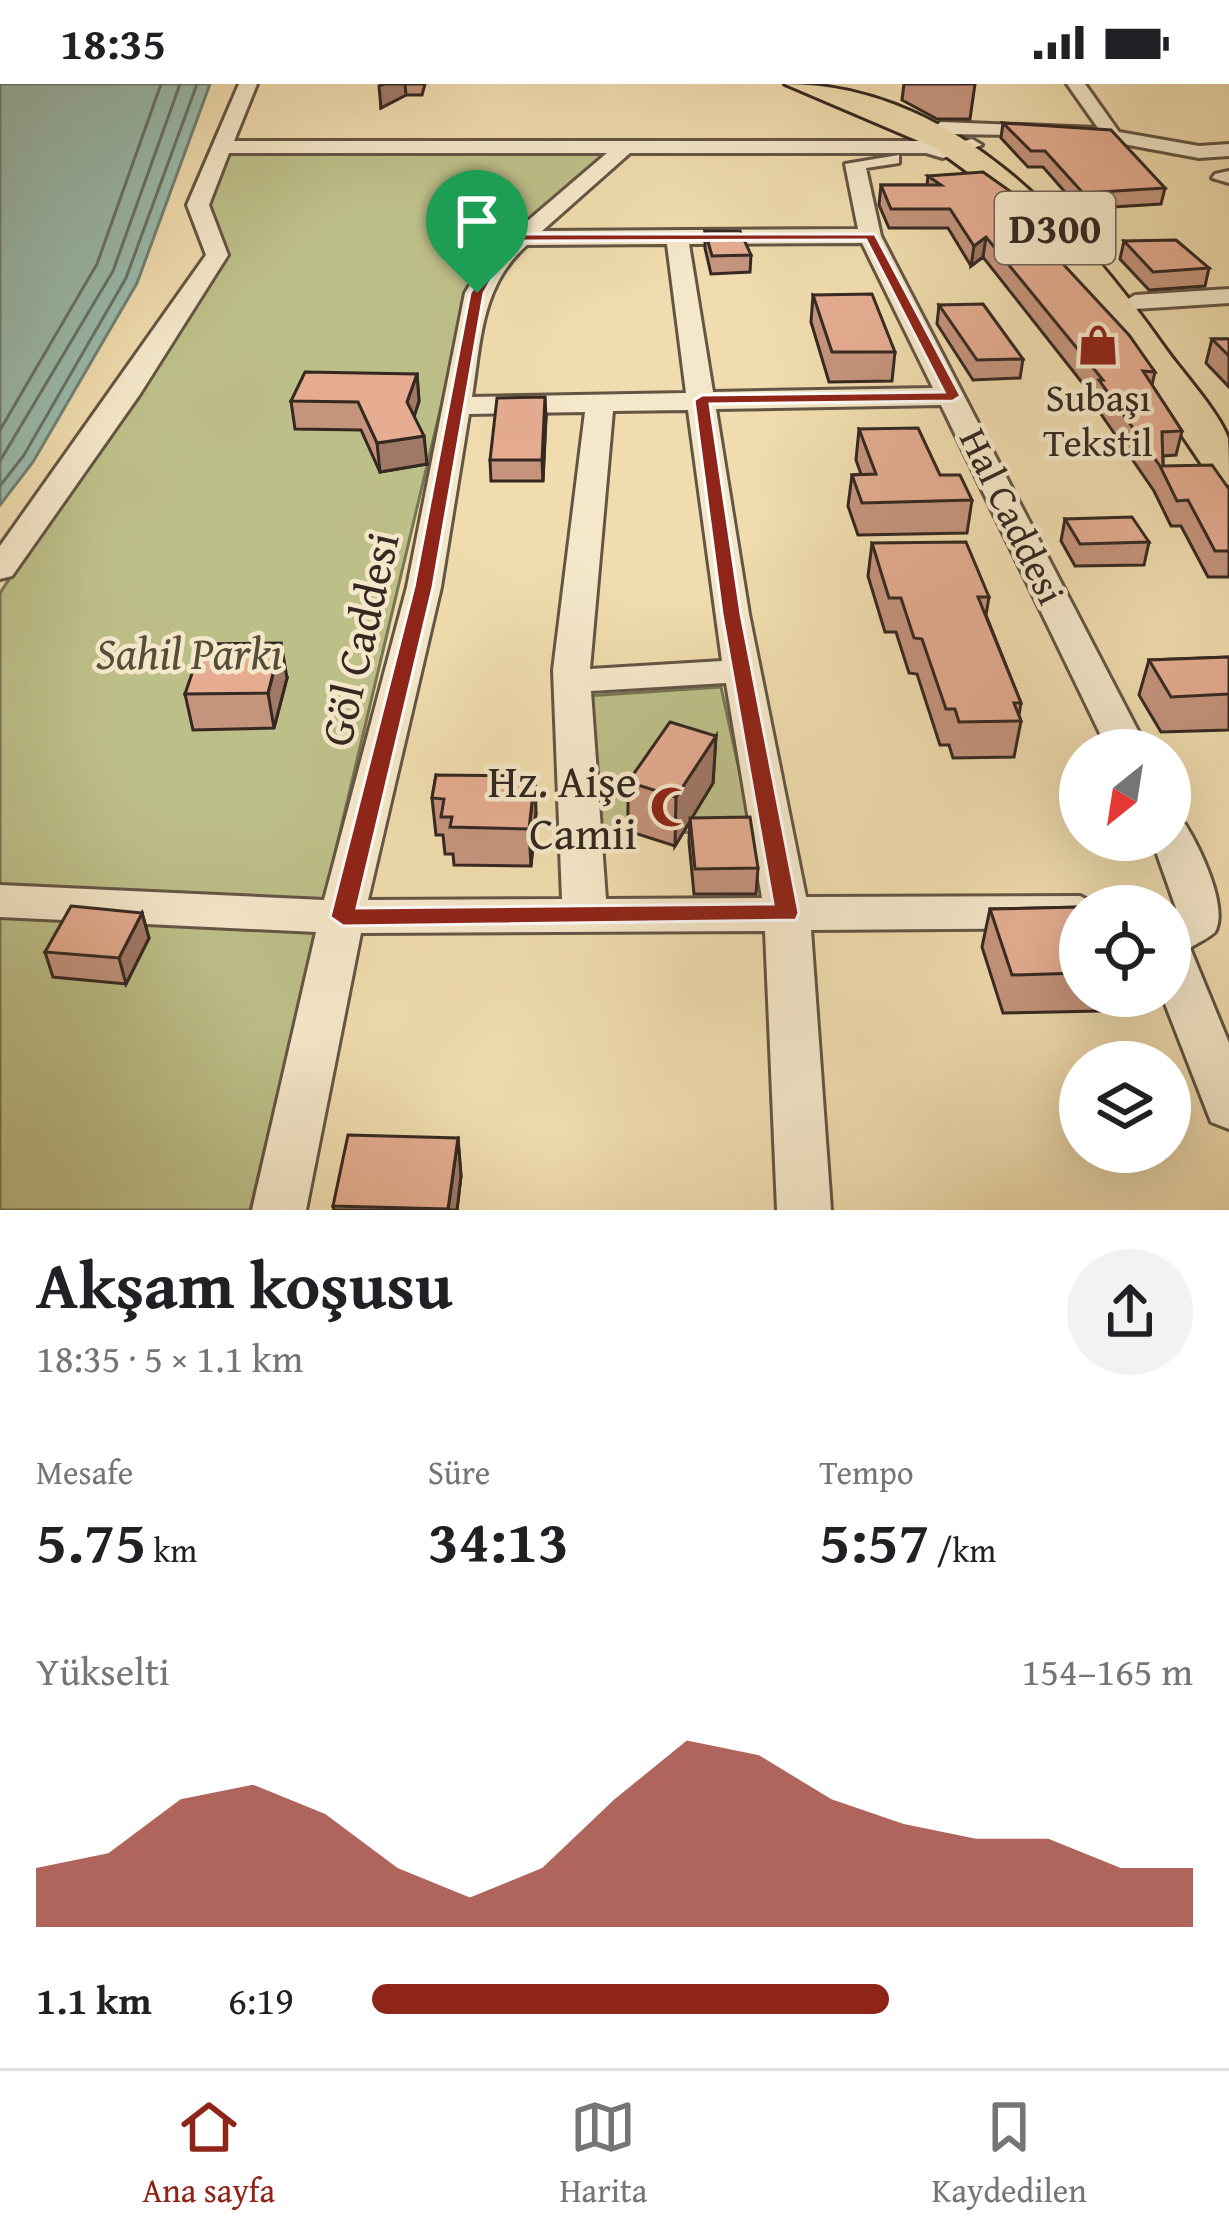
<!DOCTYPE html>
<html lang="tr">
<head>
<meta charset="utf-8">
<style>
	:root { --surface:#fff; --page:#f2f2f2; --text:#202124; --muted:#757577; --line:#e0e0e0; --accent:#8f2418 }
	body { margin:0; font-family:"Gentium Book Plus",serif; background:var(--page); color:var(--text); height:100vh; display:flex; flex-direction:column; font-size:45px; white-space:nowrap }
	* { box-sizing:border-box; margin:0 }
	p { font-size:39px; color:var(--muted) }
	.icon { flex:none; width:66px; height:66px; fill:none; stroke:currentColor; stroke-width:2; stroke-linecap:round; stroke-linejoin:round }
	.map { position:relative; height:1126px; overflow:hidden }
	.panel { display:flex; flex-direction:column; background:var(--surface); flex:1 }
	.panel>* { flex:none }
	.needle { width:78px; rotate:210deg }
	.tools { position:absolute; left:1059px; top:645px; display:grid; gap:24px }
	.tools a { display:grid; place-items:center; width:132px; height:132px; border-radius:50%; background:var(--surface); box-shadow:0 12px 48px #0002; font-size:60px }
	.pin { position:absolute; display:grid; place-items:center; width:102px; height:102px; color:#fff; margin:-123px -51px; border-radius:50% 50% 50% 0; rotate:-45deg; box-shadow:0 0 12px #0007 }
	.pin .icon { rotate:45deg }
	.round { display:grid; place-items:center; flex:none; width:126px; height:126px; border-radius:63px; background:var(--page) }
	.headline { display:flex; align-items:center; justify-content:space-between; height:204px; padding:0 36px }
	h1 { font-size:66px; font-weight:600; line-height:90px }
	.stats { display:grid; grid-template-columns:repeat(3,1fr); gap:18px; height:204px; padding:12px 36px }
	.stats div { display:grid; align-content:center }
	.stats b { font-size:60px; font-weight:600 }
	.stats small { font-size:33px; font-weight:400 }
	.stats p { font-size:33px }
	.chart { height:336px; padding:24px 36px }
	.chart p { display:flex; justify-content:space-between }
	.chart svg { width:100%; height:216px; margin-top:12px; fill:var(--accent); opacity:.7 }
	ul { padding:0 36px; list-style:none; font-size:39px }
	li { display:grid; grid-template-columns:192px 144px 1fr; align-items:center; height:90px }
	li i { height:30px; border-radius:15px; background:var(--accent) }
	.status { display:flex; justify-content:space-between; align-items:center; height:84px; padding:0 60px; background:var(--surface); direction:ltr }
	.status svg { height:33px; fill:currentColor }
	.dock { display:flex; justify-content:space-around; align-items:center; height:168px; border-top:3px solid var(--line); background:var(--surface); font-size:33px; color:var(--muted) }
	.dock a { display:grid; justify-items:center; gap:6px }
	.dock .active { color:var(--accent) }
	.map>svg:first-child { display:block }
	.green { fill:#bdbf88; stroke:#787454; stroke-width:3 }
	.water { fill:#9abbad; stroke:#718075; stroke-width:3 }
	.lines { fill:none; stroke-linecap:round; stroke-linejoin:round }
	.shore { stroke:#677267; stroke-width:3 }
	.minor-casing { stroke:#635544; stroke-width:6 }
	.highway-casing { stroke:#342821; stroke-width:6 }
	.minor { fill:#f5e8ca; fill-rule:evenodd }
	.highway { fill:#f0dcae; fill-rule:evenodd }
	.wall { fill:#c5947d; stroke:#342821; stroke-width:3 }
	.shaded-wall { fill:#a07866; stroke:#342821; stroke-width:3 }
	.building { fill:#e5ac91; stroke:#342821; stroke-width:3 }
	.route { fill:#8f2418; stroke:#fff; stroke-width:3; fill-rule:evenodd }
	.labels { text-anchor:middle; stroke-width:9; stroke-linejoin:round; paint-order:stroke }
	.far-poi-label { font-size:39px; fill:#342821; stroke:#f5e8ca }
	.far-street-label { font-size:39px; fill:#342821; stroke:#f5e8ca }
	.shield { fill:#f5e8ca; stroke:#6e6254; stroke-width:3 }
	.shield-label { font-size:42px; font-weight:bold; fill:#342821 }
	.street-label { font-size:45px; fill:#342821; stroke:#f5e8ca }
	.park-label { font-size:45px; font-style:italic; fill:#564e3b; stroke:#f5e8ca }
	.poi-label { font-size:45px; fill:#342821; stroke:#f5e8ca; text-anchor:end }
</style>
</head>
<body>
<div class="status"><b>18:35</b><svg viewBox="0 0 49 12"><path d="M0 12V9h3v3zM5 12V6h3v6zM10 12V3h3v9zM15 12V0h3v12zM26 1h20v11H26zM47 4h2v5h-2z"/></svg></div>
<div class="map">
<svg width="1229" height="1126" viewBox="0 0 1229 1126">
	<rect width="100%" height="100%" fill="#f0dcae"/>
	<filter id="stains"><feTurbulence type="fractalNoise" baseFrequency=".00167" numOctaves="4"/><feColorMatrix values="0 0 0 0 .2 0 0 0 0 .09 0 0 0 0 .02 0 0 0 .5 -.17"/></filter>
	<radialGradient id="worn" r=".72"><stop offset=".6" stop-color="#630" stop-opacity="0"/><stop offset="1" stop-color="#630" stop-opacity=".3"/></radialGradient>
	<path class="green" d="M227,65L607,68L487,172L469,205L250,1126H0V509L227,168L207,121Z
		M721,603L754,754L683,748L669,686L628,747L598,755L586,612Z"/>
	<path class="water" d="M0,0H210L137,199L33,378L0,421Z"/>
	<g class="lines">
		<path class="shore" d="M0,346L97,180L161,0
			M0,377L113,187L180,0
			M0,402L24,371L126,194L197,0"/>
		<g class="minor-casing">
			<path id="minor" d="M239,0H257L234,57H928L944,62L972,55L982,61L943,74L926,69H630L542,147L858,145L845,80L899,71V79L866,84L881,152L1148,666H1108L941,321L716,325L749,530L806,813L1080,812L1099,822H1080V844L811,846L831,1126H777L765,847L361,849L306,1126H252L316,848L0,833V801L324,816L407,503L465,209L489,170L607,69H229L209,121L228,171L140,310L12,492L0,495V462L206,171L187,121ZM862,159L933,304L713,308L689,160ZM667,160L686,309L472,313C481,256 481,201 527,161ZM688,326L722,577L590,585L613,327ZM585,328L553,586L562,815L368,816L441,503L469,330ZM726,599L762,814L606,815L591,607Z
				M1067,0H1085L1119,48L1199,62L1229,60V72L1199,74L1080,52L941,50L932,44L941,38L1098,44Z
				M1229,87V99L1212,94L1215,90Z
				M1229,205V219L1135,225L1123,218L1135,211Z
				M1170,735L1185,740C1199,762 1229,823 1215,848C1209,854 1197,859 1190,864L1229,959V1045L1211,1038L1162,912H1170V832L1176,824L1152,756H1170Z"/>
		</g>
		<g class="highway-casing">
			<path id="highway" d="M785,0C952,0 1076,138 1165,264C1182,288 1219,328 1228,354C1229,367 1229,387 1229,401L1213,397L1076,194L1013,121L935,64Z"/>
		</g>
		<use href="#minor" class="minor"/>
		<use href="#highway" class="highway"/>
	</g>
	<path class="wall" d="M381,0H425L422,11H406L381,24Z
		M904,0H975L970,35H937L902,16Z
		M1003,39L1165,104L1161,120L1080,125L1043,83H1028L1001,54Z
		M928,92L1056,166L1055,172L1155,288L1152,301L1182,347L1176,371L1163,372V382L1229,405V493H1208L1181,442H1171L1154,407L1094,320L1095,315L983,173L971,182L948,144H889L879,121L881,101H927Z
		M705,147L751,171L750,188L711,190L705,164Z
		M1124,157L1209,184L1205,202L1149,206L1120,175Z
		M813,211L895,268L892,297L829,298L811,238Z
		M939,221L1023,275L1020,294L973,296L937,240Z
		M1212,255H1229V303L1206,279Z
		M417,290L419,317L414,332L427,380L380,388L361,346L295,345L291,317Z
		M546,333L543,397H491L490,376Z
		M859,345L940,391L972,416L967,449L858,451L848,422L852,391L861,390L856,376Z
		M1065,435L1149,458L1144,481L1075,482L1061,457Z
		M872,459L989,513L986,531L1021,619L1019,631L1021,637L1014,673L953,674L949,661H940L917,590L909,589L896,548H885L868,492Z
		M1229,573V646L1161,648L1139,611L1149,576Z
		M287,594L274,644L193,646L185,610Z
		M716,652L713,699L692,733L758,784L756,810H694L689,758L690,737L675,762L628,747V698Z
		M436,691L536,729L531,782L454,781L453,770H445L443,751H436L432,714Z
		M1080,823V912H1155L1150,926L1003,929L982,863L990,825Z
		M142,829L149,854L126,900L53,893L45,868Z
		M458,1054L461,1092L457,1126H334L333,1122Z"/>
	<path class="shaded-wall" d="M384,0H405L406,11L381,24L379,2Z
		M986,153L983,173L971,182L974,162Z
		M417,290L419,317L410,346L407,318Z
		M545,313L546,333L543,397L542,376Z
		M424,352L427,380L380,388L377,359Z
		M281,559L287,594L274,644L268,609Z
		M716,652L713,699L675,762L676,713Z
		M535,692L536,729L531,782L529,745Z
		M142,829L149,854L126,900L119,874Z
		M458,1054L461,1092L457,1126H448Z"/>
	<path class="building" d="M1003,39L1111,46L1165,104L1083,109L1045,67H1031Z
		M983,88L1024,117L1056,166H1050L1129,251L1155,288L1143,287L1182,347L1162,348L1163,382L1212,381L1229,405V467H1215L1188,416L1177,417L1160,382L1099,296H1103L986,153L974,162L950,125H891L881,101H941L928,92Z
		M705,147H740L751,171L712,172Z
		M1176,156L1209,184L1153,188L1124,157Z
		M872,210L895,268H832L813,211Z
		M983,220L1023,275L977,276L939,221Z
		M1212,255H1229V272Z
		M305,288L417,290L407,318L424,352L377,359L358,318L291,317Z
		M545,313L542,376H490L497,314Z
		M918,344L940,391H960L972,416L862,419L852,391L876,390L859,345Z
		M1132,433L1149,458L1080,460L1065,435Z
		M966,458L989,513H978L1021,619H1014L1021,637L959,638L955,625H946L922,555L914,554L901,514H889L872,459Z
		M281,559L268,609L185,610L202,560Z
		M1229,573V610L1171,613L1149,576Z
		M670,638L716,652L676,713L628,698Z
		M436,691L535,692L529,745L450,743L452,733H441L444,715L432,714Z
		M750,733L758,784L695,785L690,734Z
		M71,822L142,829L119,874L45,868Z
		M1080,823V889L1012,891L990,825Z
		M348,1051L458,1054L448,1125L333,1122Z"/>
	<path class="route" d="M521,150H875L961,312L953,317L710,320L741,530L799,829L796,836L343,842L330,833L414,503L470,209L493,172ZM866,156L944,308L702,311L694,316L722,530L773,820L357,824L433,503L484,209L502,177L524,157Z"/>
	<defs>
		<g id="shop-bare" transform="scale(3.24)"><path d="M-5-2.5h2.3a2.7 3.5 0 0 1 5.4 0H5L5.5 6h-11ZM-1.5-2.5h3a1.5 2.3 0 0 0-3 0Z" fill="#8f2418" stroke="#f5e8ca" stroke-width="2.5" paint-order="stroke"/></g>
		<g id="mosque-bare" transform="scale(3.24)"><path d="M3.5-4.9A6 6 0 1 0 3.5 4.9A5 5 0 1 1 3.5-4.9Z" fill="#8f2418" stroke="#f5e8ca" stroke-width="2.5" paint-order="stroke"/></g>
	</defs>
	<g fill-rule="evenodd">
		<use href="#shop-bare" x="1098" y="261"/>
		<use href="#mosque-bare" x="671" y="723"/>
	</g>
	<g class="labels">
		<g class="far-poi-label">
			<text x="1098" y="327">Subaşı<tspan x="1098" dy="45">Tekstil</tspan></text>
		</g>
		<g class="far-street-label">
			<text transform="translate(1013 432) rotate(64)" y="14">Hal Caddesi</text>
		</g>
		<rect class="shield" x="995" y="108" width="120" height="72" rx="9"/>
		<g class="shield-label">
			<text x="1055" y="159">D300</text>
		</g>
		<g class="street-label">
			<text transform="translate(359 555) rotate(-77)" y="16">Göl Caddesi</text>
		</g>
		<g class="park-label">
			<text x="189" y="585">Sahil Parkı</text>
		</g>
		<g class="poi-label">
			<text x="637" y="713">Hz. Aişe<tspan x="637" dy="52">Camii</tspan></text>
		</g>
	</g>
	<rect width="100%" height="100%" filter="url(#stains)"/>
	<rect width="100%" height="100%" fill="url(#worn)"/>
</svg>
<div class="tools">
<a><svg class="needle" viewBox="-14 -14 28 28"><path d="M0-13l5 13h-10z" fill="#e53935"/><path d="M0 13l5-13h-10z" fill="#757577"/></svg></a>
<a><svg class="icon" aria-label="locate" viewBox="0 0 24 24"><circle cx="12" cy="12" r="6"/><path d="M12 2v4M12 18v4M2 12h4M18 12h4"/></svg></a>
<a><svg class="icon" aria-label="layers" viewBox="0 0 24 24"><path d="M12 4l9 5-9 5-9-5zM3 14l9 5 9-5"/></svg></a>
</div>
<div class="pin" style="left:477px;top:209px;background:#1e9e55"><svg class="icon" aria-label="arrive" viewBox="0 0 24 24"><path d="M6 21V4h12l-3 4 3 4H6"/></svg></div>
</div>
<section class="panel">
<div class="headline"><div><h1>Akşam koşusu</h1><p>18:35 · 5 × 1.1 km</p></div><a class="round"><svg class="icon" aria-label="share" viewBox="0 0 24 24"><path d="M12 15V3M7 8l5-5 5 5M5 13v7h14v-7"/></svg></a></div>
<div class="stats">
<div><p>Mesafe</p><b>5.75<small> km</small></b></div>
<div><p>Süre</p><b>34:13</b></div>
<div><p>Tempo</p><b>5:57<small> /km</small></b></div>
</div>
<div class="chart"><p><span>Yükselti</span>154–165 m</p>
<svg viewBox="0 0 160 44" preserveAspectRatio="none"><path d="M0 44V32L10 29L20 18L30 15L40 21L50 32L60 38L70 32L80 18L90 6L100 9L110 18L120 23L130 26L140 26L150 32L160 32V44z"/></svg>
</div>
<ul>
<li><b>1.1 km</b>6:19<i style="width:63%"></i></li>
</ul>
</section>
<nav class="dock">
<a class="active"><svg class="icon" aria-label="home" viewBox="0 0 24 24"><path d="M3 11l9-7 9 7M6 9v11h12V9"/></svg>Ana sayfa</a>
<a><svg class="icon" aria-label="map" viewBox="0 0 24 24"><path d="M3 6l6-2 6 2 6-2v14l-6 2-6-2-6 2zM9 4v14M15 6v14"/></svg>Harita</a>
<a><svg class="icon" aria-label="saved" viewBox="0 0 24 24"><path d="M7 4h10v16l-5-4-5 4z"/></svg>Kaydedilen</a>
</nav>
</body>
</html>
